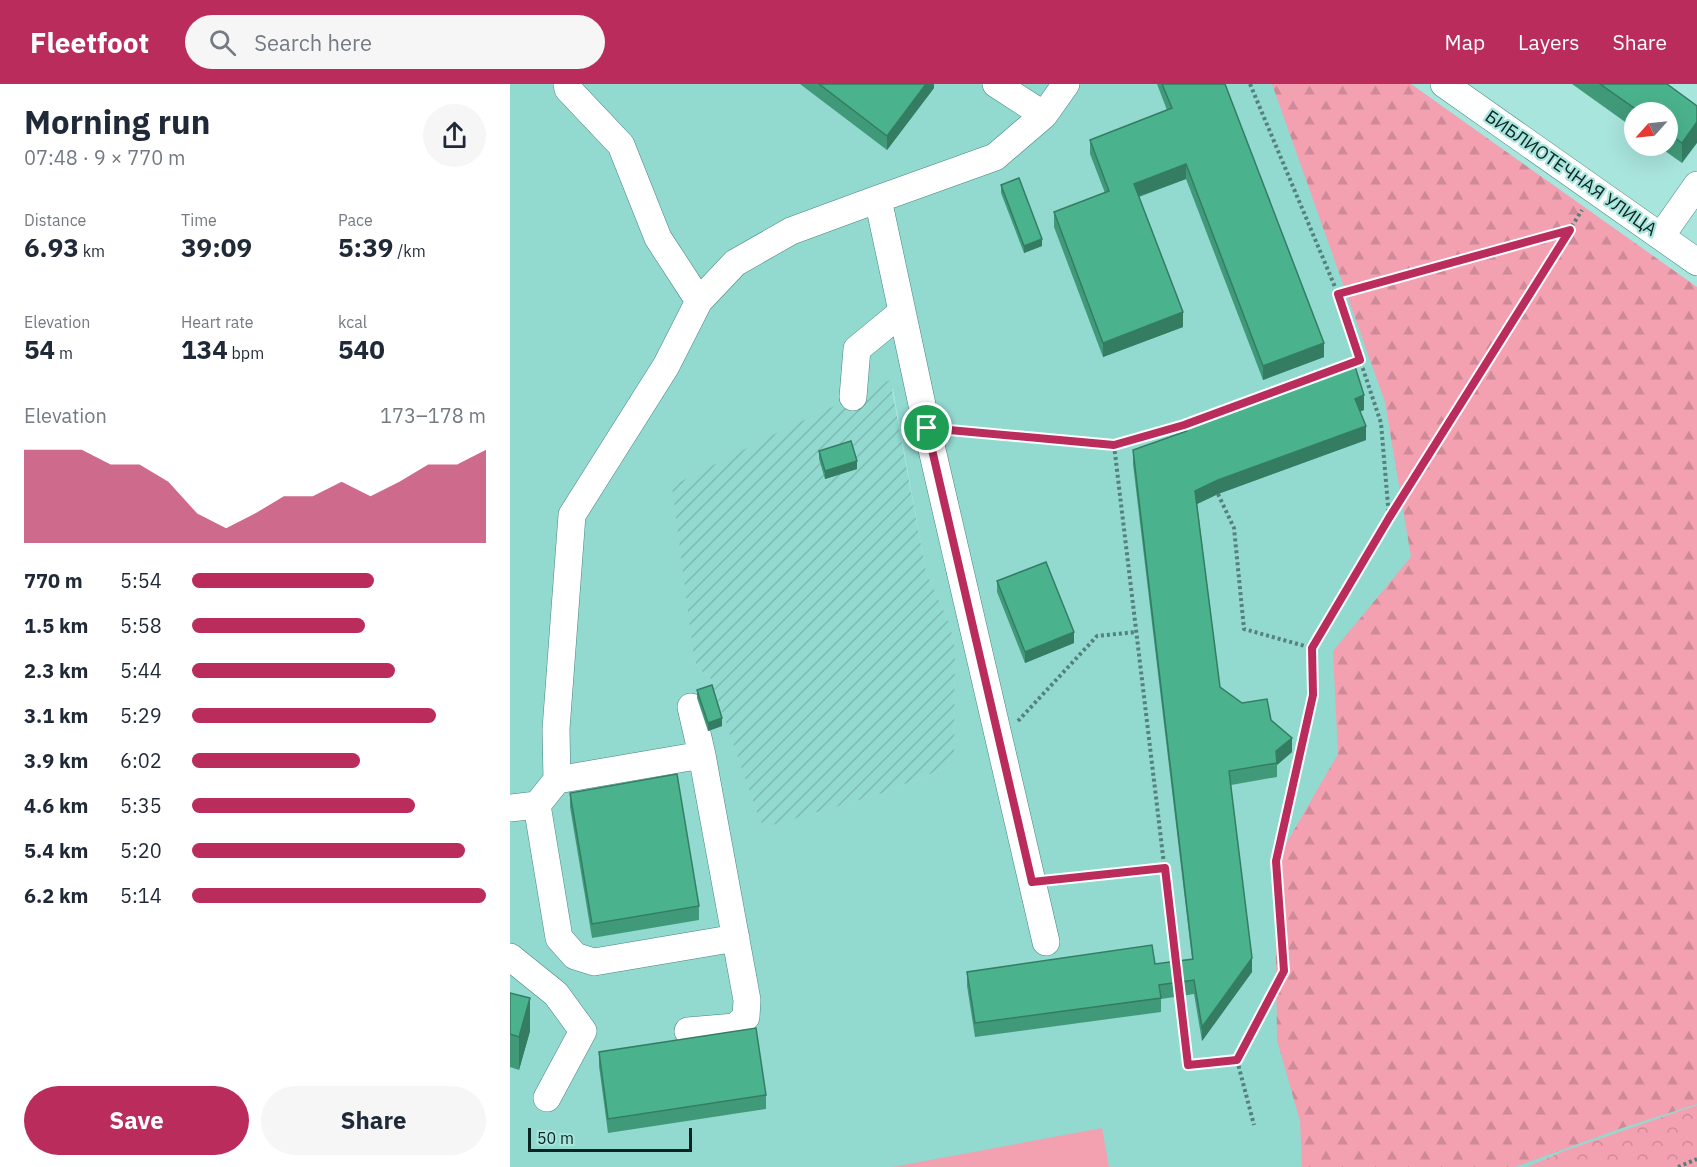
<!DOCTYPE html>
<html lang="en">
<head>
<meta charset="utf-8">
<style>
	:root { --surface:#fff; --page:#f6f6f7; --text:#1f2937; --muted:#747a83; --accent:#ba2c5c }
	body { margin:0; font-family:"IBM Plex Sans",sans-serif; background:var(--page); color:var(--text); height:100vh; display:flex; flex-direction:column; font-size:22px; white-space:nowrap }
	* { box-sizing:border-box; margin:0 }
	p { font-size:20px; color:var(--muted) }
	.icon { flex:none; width:33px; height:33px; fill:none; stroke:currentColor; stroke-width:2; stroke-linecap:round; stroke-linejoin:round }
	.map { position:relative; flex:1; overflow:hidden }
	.sheet { display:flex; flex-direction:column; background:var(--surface); width:510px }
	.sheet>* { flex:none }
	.needle { width:39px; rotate:243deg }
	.tools { position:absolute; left:1114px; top:18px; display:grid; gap:12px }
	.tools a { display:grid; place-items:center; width:54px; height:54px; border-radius:50%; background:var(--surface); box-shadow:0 6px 24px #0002; font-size:30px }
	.scale { position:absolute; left:18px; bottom:15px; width:164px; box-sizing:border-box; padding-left:6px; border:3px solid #0b2422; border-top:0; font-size:16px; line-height:21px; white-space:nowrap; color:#0b2422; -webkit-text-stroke:4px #a8e5dd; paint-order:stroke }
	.pin { position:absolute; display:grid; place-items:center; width:51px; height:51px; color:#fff; margin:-26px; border:3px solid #fff; border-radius:50%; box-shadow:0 2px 6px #0007 }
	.round { display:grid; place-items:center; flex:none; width:63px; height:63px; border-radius:32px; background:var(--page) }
	.overview { display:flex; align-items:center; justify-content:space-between; height:102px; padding:0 24px }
	h1 { font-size:33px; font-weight:800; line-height:45px }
	.metrics { display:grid; grid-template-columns:repeat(3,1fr); gap:9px; height:102px; padding:6px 24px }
	.metrics div { display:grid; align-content:center }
	.metrics b { font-size:26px; font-weight:800 }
	.metrics small { font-size:16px; font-weight:400 }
	.metrics p { font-size:16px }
	.chart { height:168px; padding:12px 24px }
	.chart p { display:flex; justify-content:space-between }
	.chart svg { width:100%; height:108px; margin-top:6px; fill:var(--accent); opacity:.7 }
	.button { display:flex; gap:12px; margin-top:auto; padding:12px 24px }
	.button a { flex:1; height:69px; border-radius:36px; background:var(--accent); color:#fff; font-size:24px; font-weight:800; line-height:69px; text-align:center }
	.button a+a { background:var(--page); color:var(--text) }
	ul { padding:0 24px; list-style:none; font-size:20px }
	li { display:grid; grid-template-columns:96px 72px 1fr; align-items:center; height:45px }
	li i { height:15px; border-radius:8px; background:var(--accent) }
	header { display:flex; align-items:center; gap:36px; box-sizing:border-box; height:84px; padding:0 30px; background:var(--accent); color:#fff }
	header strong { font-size:28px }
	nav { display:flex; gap:33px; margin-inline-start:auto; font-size:21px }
	.search { width:420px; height:54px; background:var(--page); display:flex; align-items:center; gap:15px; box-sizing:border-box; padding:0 21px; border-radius:33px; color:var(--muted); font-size:22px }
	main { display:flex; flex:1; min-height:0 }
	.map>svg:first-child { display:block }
	.built { fill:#92d9d0; fill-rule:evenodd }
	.industrial { fill:url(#industrial-furrows) }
	.forest { fill:url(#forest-firs) }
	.park { fill:url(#park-crowns) }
	.garden { fill:#f3a0b1 }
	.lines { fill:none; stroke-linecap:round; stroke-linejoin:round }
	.minor-casing { stroke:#49857e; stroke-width:28 }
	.path { stroke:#56807b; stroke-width:4; stroke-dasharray:3 3; stroke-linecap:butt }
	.minor { stroke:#fff; stroke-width:27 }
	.wall { fill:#409a79 }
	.shaded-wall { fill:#347d63 }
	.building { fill:#4ab38d; stroke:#347d63; stroke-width:1.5 }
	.route-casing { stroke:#fff; stroke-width:12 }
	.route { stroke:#ba2c5c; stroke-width:8 }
	.labels { text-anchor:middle; stroke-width:4.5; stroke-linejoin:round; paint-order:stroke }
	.street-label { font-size:18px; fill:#0b2422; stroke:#a8e5dd }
</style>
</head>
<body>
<header>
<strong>Fleetfoot</strong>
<div class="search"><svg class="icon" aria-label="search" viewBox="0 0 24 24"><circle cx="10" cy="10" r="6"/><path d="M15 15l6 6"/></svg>Search here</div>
<nav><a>Map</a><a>Layers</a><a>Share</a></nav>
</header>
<main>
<section class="sheet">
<div class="overview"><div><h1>Morning run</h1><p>07:48 · 9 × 770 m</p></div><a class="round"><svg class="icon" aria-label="share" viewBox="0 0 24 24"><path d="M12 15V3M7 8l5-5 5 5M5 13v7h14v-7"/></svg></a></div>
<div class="metrics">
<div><p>Distance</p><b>6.93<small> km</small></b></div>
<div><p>Time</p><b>39:09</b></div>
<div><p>Pace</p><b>5:39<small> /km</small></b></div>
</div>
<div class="metrics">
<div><p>Elevation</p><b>54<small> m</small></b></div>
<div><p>Heart rate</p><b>134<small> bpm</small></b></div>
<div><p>kcal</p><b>540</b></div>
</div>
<div class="chart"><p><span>Elevation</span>173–178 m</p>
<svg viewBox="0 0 160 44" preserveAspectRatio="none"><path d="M0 44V6L10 6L20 6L30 12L40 12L50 19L60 32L70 38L80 32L90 25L100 25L110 19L120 25L130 19L140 12L150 12L160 6V44z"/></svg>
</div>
<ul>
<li><b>770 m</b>5:54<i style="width:62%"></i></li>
<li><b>1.5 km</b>5:58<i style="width:59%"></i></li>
<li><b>2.3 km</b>5:44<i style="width:69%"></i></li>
<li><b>3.1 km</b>5:29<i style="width:83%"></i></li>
<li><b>3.9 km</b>6:02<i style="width:57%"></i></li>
<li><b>4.6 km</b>5:35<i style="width:76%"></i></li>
<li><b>5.4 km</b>5:20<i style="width:93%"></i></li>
<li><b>6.2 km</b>5:14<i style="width:100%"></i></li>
</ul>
<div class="button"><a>Save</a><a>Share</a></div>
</section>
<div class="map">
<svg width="1187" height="1083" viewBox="0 0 1187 1083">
	<defs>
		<pattern id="industrial-furrows" width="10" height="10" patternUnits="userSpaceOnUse" patternTransform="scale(1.5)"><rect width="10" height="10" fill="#92d9d0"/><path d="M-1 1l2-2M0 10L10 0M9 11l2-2" fill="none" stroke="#7dbab2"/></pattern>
		<pattern id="forest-firs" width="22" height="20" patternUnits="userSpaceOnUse" patternTransform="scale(1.5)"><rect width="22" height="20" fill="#f3a0b1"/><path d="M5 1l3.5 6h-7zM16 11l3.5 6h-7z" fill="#cf8a98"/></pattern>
		<pattern id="park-crowns" width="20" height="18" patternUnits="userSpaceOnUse" patternTransform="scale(1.5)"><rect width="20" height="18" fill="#f3a0b1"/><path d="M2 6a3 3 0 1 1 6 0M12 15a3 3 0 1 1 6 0" fill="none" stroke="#cf8a98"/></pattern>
	</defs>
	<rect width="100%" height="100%" fill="#a8e5dd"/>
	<path class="built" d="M0,0H876L1187,225V1021L1054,1067L1017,1083H0ZM383,304L416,488L440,541L445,565L444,680L373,709L255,742L250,736L199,590L193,588L187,582L184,574Z"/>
	<path class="industrial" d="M380,296L416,488L440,541L445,565L444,680L373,709L255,743L250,737L199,590L193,588L187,582L184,574L162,402L271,347Z"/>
	<path class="forest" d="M762,0H901L1187,203V1020L1112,1044L1005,1083H792L790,1037L767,956L765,804L766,777L828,670L823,567L901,473L875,318Z"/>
	<path class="park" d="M1187,1021V1083H1017L1054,1067Z"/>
	<path class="garden" d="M592,1044L599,1083H383Z"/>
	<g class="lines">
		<g class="minor-casing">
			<path id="minor" d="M57,0L58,5L111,61L148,154L189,217
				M486,0L534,31
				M934,0L1187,178
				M368,115L485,73L534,31L556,0
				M1151,152L1187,101
				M343,313L347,265L392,228
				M181,623L192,671
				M47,696L192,671L237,916L236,933L225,943L178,947
				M27,721L49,854L65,872L84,878L226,854
				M0,724L27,721L47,696L46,645L62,431L156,282L189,217L225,179L281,147L368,115L417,344L536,858
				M0,873L46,910L73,947L37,1014"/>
		</g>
		<path class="path" d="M740,0L828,210L1059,147
			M828,210L871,339L879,433
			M441,346L604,361L674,341L676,352
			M604,361L666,881
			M708,410L724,444L734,545L802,564
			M508,637L587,552L626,548
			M545,796L655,785
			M669,910L678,981L727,976L774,887L766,777L803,611L802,564L879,434L1072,126
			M727,976L744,1041
			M1168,1083L1187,1075"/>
		<use href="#minor" class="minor"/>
	</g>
	<path class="wall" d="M290,0H424V4L377,66Z
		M647,0H715L814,273L753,296L676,95L629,113L673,243L593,273L544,143V128L595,109L580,70V56L657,26Z
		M1062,0H1157L1187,22L1172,79L1148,62H1158V28H1125V45Z
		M491,101L532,162L514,169L491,109Z
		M854,326L850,327L856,356L708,410L687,420L710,603L732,619L761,636L782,668L767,681V693L721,701L742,888L692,957L684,910L651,915V928L465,953L457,902V888L645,880L682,875L623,380V366L676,347V339Z
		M309,367L347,385L315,395L309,375Z
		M487,497L564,559L515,579L487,508Z
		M187,606L212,642L198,647L187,614Z
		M60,709L189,822V836L82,854L60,723Z
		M0,909L20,947L9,986L0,983Z
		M89,968L256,1011V1025L98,1049L89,982Z"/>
	<path class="shaded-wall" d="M416,0H424V4L377,66V52Z
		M1187,38V59L1172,79V59Z
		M676,80V95L624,114V100Z
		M532,155V162L514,169V162Z
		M673,228V243L593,273V259Z
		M814,259V273L753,296V282Z
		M854,311V326L845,330V315Z
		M856,342V356L708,410L685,421V407L708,396Z
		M347,377V385L315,395V387Z
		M564,548V559L515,579V568Z
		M212,634V642L198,647V639Z
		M782,654V668L767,681L766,667Z
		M742,874V888L692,957V943Z
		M20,914V947L9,986V953Z"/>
	<path class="building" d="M309,0H416L377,52Z
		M652,0H715L814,259L753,282L676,80L624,100L673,228L593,259L544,128L599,107L580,56L662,24Z
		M1090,0H1157L1187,22V38L1172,59L1158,49V28H1130Z
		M509,94L532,155L514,162L491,101Z
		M843,276L854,311L845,315L856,342L708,396L685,407L710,603L732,619L757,615L761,636L782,654L766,667L767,679L719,687L742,874L692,943L684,896L649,901L651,914L465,939L457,888L642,861L645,880L683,875L623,366L677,347L676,339Z
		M341,357L347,377L315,387L309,367Z
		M536,478L564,548L515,568L487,497Z
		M202,601L212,634L198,639L187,606Z
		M167,690L189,822L82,840L60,709Z
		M0,909L20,914L9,953L0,950Z
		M246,944L256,1011L98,1035L89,968Z"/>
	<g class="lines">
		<g class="route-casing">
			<path id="route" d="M1060,146L879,434L802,564L803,611L766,777L774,887L727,976L678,981L655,784L522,798L417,344L604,361L674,341L850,276L828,210Z"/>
		</g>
		<use href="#route" class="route"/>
	</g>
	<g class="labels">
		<g class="street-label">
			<text transform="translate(1061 89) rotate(35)" y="6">БИБЛИОТЕЧНАЯ УЛИЦА</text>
		</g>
	</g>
</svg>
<div class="tools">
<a><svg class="needle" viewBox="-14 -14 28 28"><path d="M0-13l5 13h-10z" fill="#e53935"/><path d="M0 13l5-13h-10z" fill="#747a83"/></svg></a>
</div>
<div class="scale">50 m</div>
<div class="pin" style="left:417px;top:344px;background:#1e9e55"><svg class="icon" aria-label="arrive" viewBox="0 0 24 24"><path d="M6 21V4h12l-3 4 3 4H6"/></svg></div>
</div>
</main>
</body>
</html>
